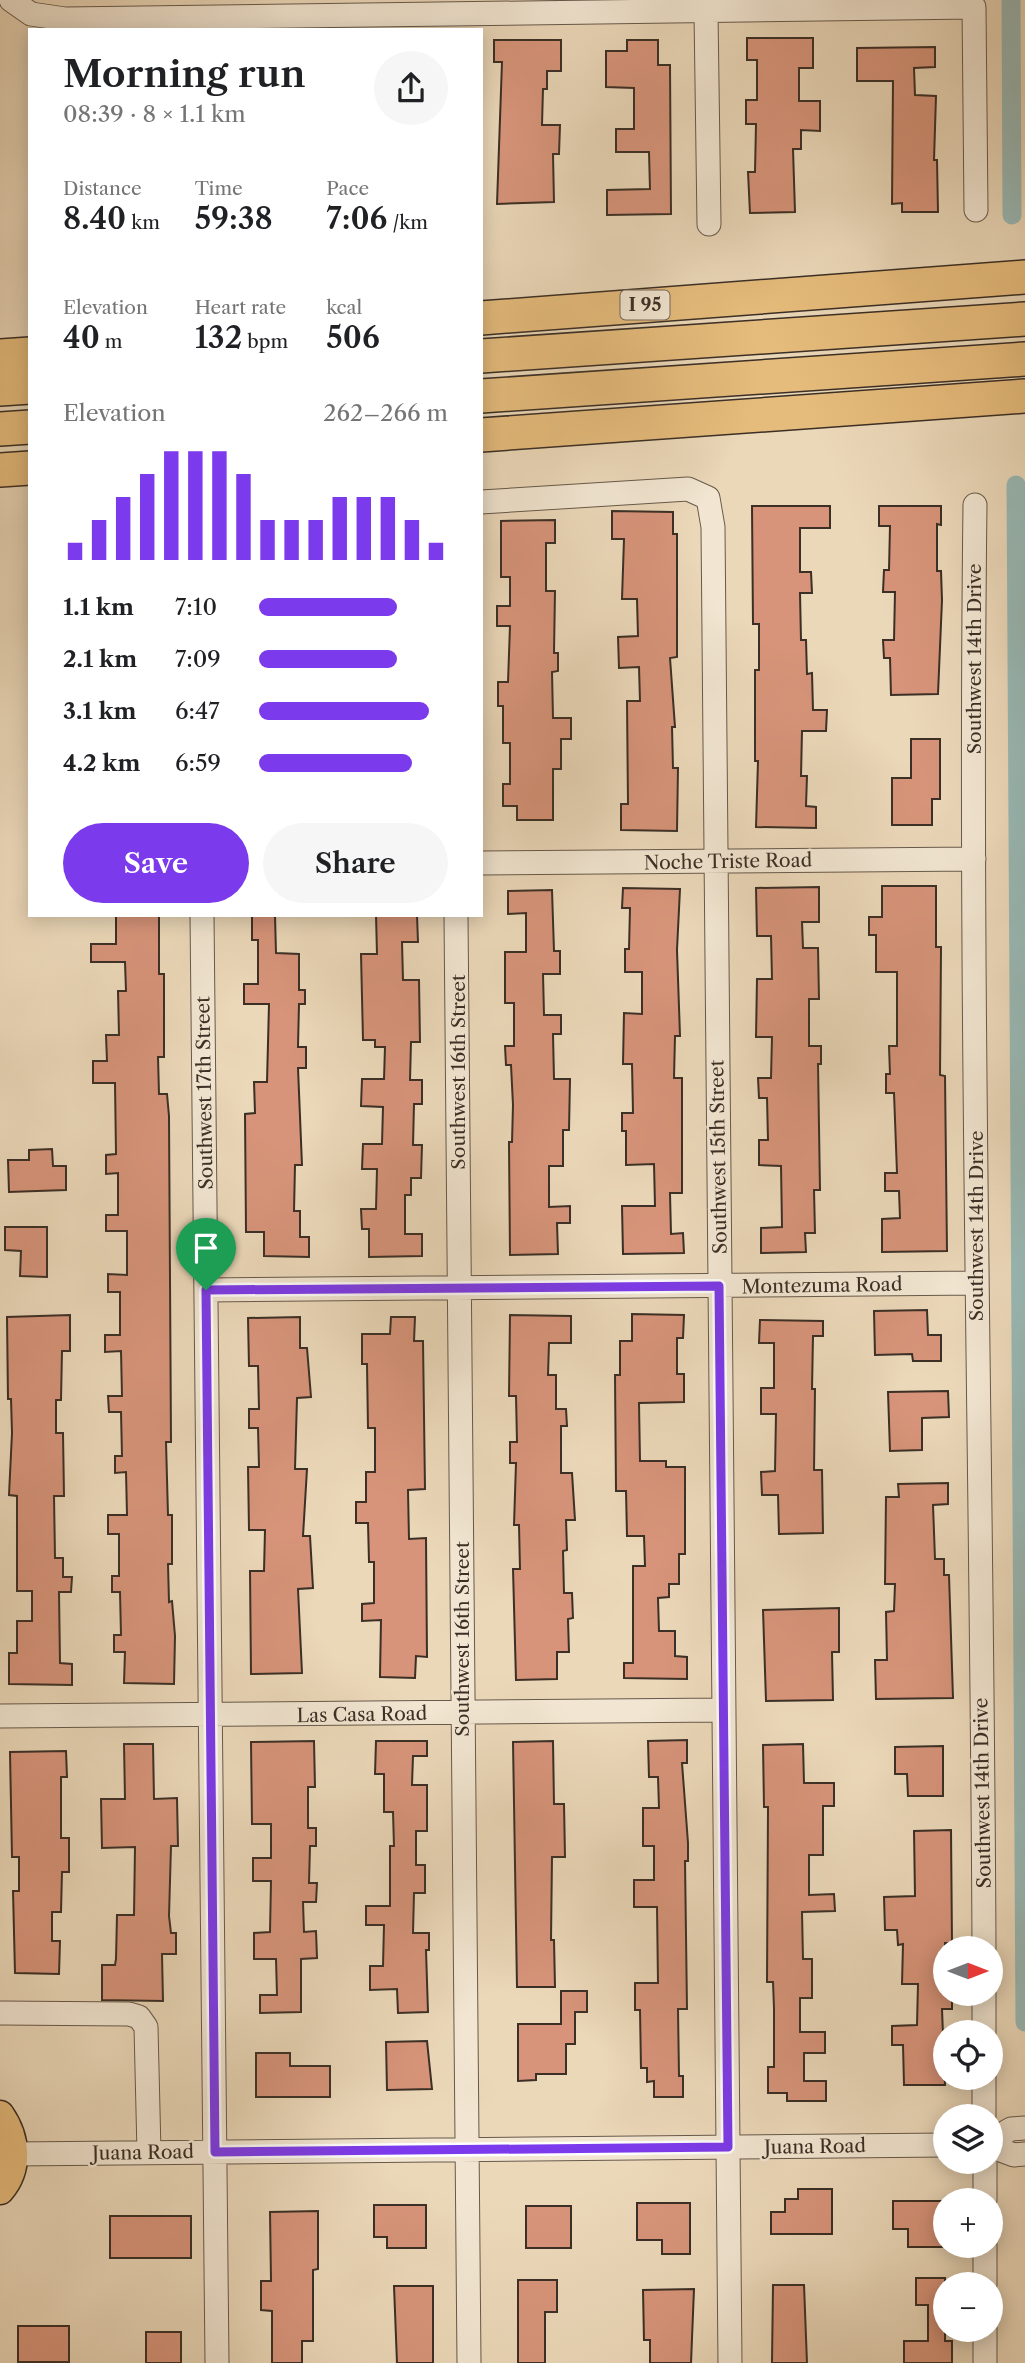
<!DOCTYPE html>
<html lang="en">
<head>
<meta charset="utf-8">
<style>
	:root { --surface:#fff; --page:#f6f6f6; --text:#202124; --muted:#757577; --accent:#7c3aed }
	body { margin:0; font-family:"Libre Caslon Text",serif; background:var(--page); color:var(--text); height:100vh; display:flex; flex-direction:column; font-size:26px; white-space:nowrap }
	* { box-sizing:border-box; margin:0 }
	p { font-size:23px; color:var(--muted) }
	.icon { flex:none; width:38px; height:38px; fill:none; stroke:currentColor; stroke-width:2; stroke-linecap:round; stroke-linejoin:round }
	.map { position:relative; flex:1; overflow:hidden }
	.side { position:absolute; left:28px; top:28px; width:455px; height:889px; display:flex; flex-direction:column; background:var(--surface); border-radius:0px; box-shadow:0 4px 18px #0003 }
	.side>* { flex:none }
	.needle { width:46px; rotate:90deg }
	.controls { position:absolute; left:933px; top:1936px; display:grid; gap:14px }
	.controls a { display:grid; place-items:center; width:70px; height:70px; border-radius:50%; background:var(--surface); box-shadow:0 4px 18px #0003; font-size:35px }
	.pin { position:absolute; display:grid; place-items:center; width:60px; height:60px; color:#fff; margin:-72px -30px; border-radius:50% 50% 50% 0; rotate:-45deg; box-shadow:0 0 7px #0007 }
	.pin .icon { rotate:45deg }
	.round { display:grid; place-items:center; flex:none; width:74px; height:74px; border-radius:37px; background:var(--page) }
	.summary { display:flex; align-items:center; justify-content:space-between; height:119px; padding:0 35px }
	h1 { font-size:38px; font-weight:600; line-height:52px }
	.metrics { display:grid; grid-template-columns:repeat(3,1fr); gap:10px; height:119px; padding:7px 35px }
	.metrics div { display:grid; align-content:center }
	.metrics b { font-size:30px; font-weight:600 }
	.metrics small { font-size:19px; font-weight:400 }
	.metrics p { font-size:19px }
	.chart { height:196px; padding:14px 35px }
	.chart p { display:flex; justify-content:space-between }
	.chart svg { width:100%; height:126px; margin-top:7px; stroke:var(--accent); stroke-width:6 }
	.button { display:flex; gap:14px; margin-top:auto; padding:14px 35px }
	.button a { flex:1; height:80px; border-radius:42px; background:var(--accent); color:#fff; font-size:28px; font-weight:600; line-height:80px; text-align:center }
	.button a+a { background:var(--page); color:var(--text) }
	ul { padding:0 35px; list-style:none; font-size:23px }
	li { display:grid; grid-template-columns:112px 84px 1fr; align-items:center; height:52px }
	li i { height:18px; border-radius:9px; background:var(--accent) }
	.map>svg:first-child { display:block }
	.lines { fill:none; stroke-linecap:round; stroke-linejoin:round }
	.canal { stroke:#99b9b5; stroke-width:19 }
	.building { fill:#d7947a; stroke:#3b2f26; stroke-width:2 }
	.minor-casing { stroke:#67594b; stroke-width:25 }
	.major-casing { stroke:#3b2f26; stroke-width:31 }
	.highway-casing { stroke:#3b2f26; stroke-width:36 }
	.minor { stroke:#f2e6d2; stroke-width:23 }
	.major { stroke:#e6bc7c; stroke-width:28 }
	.highway { stroke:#e6bc7c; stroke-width:33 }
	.route-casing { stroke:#fff; stroke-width:14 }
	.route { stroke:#7c3aed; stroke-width:9 }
	.labels { text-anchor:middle; stroke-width:5; stroke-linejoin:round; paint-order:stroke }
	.shield { fill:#f2e6d2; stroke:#72665a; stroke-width:2 }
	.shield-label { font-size:18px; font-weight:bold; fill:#3b2f26 }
	.street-label { font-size:19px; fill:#3b2f26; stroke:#f2e6d2 }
</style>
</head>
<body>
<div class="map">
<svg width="1025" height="2363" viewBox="0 0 1025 2363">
	<rect width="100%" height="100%" fill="#ebd8b9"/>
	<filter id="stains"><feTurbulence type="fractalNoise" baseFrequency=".00286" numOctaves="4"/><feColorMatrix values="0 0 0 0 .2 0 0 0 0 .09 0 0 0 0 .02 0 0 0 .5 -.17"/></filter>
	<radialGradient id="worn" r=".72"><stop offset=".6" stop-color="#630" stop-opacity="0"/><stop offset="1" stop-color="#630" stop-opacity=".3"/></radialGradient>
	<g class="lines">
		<path class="canal" d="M1011,0L1012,215
			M1016,485L1025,2022"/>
	</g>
	<path class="building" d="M747,38H813V68H799V101H820V131L801,130V149H793L795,212L750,213L748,172H755L756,124H746V100H757V60H747Z
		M494,40H561V71H547V89H543L542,125H560L559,154H553L554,202L497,204L502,62H494Z
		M627,40H658V65H670L671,214L607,215V190L650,189L649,152H616V129H634V88L606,87V51H627Z
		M935,47V67L914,68L915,95L936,96L934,160H937L938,212H902V203L892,204L893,81H857V48Z
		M752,506H830V528H800V572H811L812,593H800L801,640H806L807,674L812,673L813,710H827L826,731H802L801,776H807L806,806L816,807V828L756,827L758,761H755V670H759V624H753Z
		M879,506H941V525L937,524V571H941L942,600L938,694L891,695L890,658H884L883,640H894L895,592H883L884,570H889L890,526H879Z
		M612,511L673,512V534H677V657L670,658L675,727H672L673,768H678L677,831L621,830V804H628L627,701H640L639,667L619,668L618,637L638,636L637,599H622L624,539H612Z
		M555,520V543H546V591H555L554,653H558V671L552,672L553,718H571V739H561V769H553V820H517V806H503V784H510V743H503V706H498V682H508L510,626H497V606H510V577H501V521Z
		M911,739H940V799H932V825H892V778H911Z
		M882,886H936V947H941L940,1075L945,1076L947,1251L882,1252V1219L900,1218L899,1191H885V1173H897L894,1093H886V1074H890L889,1046H897V972H876V935H869V917H882Z
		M819,887V922H802L803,948H818L819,999H809V1046H821V1064H818L820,1190H814L815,1233H805L806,1252L761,1253V1228L782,1227L781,1166L759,1165V1140H768L767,1098H759L758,1078H771L772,1037H756L757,979H772L771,936H757L756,888Z
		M623,888L680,889L677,950L680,1036H675L674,1078H682V1193H670L671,1234L683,1233L684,1253L623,1254L622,1206H655L654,1164L626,1165V1131H622V1113H633L632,1064H623L624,1013L642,1014V972H625V949H629L630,908H622Z
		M552,890L554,951H560V974H543L544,1015H561V1034H553L554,1079H570L569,1130H563V1166H549V1207L570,1206V1223H557L558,1254L510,1255L509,1142H512L513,1105L511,1065H506L505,1046H514V1003H505V952H526V913L508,914V891Z
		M116,915H159V974H164V1057H158L159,1094H167L169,1116L171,1442H166L168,1515H172V1564H168L169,1602L172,1601L175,1636L174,1684L124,1683L125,1652H114V1635H121L120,1592H112V1576H119V1534H108V1515H127L126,1472L115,1473V1456H122L121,1412H109L108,1396H122L121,1351L105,1352V1335H120V1292H108V1274L127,1275V1231H106V1215H118V1173L106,1174V1155L116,1154L115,1083H93V1061H107L106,1035H119L118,991H126L125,962H91V944H116Z
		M252,915H275L276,953L299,954V990H305V1004H299L298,1047H306V1068H298L302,1165H295L294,1211H300V1237H309V1257L264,1256V1232H246L245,1114L255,1113L254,1082H267L269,1004H244V984H258V940H252Z
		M376,915H417L418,942H402L403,980H419L420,1042H411L410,1080H422V1104H414L413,1145H422L421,1178H411V1195H405V1234H422V1256L369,1257V1229H362L361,1209H376L377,1169H362L363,1144H382L383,1107L361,1106L362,1079H384L385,1047H375V1040H363L361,954H377Z
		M52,1149L53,1166H66V1190L9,1192L8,1160H29V1150Z
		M5,1227H47V1277L20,1276L21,1251L5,1250Z
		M927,1310L928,1335H941V1361H913L912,1354L875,1355L874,1311Z
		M632,1314L684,1315L683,1338H677V1374H684V1402L639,1403L640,1461H666V1467H685V1554H679V1584H669V1597L658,1598L659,1631H675V1656L687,1657V1679L624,1678V1663H633V1566H645L644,1536H627L626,1491H616L615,1375H620V1341H632Z
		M70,1315V1351H62L61,1400H56V1433H63L64,1496H54L55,1558H63V1577H72L71,1592H59L60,1663L72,1664V1685L9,1684V1653H17V1621H32V1591H17V1496L9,1495L12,1433L11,1399H8L7,1317Z
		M510,1315L571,1316V1343H549L548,1375H556V1409H566L567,1426H561V1473H572L575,1520H566L567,1550L563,1551L564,1593H572L573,1618L568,1619L569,1652H557V1679L516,1680L513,1569H520L519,1525H514L516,1463H510V1442H517L516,1396H509Z
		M300,1317V1348H307L311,1397L297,1398L295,1469H307L303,1536H310L313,1588L298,1589L302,1673L251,1674L250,1571H264L265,1530H249L248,1467H259L258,1428H249V1409H259L258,1366H249L248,1318Z
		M391,1317H415L414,1341H423L425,1489L408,1490L409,1539L426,1538L427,1657L416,1656L415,1678L380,1677L381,1620L362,1621V1604L374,1603V1562H369L368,1523H356V1502H366V1472H375V1428H368L367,1364H362V1334H390Z
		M760,1320L823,1321V1336H813L812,1389H815L814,1470H822L823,1533L779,1534L778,1495H762L761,1472L775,1471L776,1414H761V1388H774V1343H759Z
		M948,1391L949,1417L922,1418V1450L890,1451L888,1392Z
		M948,1483V1504L933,1505L935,1559H944V1575H949L953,1698L876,1699L875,1660H887L886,1612L894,1611L895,1584H885L886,1497H899L898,1484Z
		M839,1608V1652H832L833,1700L766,1701L763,1610Z
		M687,1740V1763H682L688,1843V1861H685L687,2009H678L679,2076H683V2097H654V2081L647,2082V2068H641L640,2010H635V1983H658L657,1907H634V1880H654V1846H643V1808H659L658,1777H649L648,1741Z
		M314,1741L315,1787H308V1828H316V1846H310L309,1883H317L316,1902H303L304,1932L316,1931L317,1958L301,1959V2012L260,2013V1995H277L276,1959H254V1933L270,1932L271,1881H253V1858H271V1824H252L251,1742Z
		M376,1741H427V1756H413L412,1785H427V1831H416V1865H425V1893H414L413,1933H429V1950H426L428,2012L398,2013L397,1989L370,1990V1966H383L384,1925H366V1906H390V1846H394L393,1812H384V1774H375Z
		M553,1741L554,1804H564L565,1857H552L551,1940H554L555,1987H517L513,1742Z
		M124,1744H153L154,1799L177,1798L178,1846H171L169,1916L171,1933H176V1954H162L163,2001L102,2000V1965H115L116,1959L117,1915H134L135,1847L102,1848L101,1799H125Z
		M803,1744L804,1783H834V1806H823V1855H809V1895L834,1894L835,1911L802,1912L803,1959H812V1998H800V2032H825V2053H804V2081H826V2101H787V2093H768V2067H774V2008L773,1982H767L768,1807H764L763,1745Z
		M943,1746V1796H908L907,1774H895V1747Z
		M66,1751L67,1777H61V1838H69V1872H62L61,1912H52V1941H60L59,1974L15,1973L13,1891H19V1857H12L10,1752Z
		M951,1830L952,1943H945V1993H952V2009H942L945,2085H904L903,2045H892V2026L917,2025L918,1984H902L903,1944L898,1945L897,1930H885L884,1897L915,1896L914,1831Z
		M561,1991H587V2012H575V2044H566V2074H536V2080L518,2081V2024H561Z
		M427,2041L432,2089L387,2090L386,2042Z
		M256,2053H290V2066H330V2097H256Z
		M798,2189H832V2234H771V2212H785V2199H798Z
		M893,2201H945V2247H908V2229H893Z
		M637,2203H690V2254H662V2240H637Z
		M374,2205H426V2248H387V2237H374Z
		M526,2206H571V2248H526Z
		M318,2211V2269L313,2270V2341H302V2363H272V2311L261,2310V2281H271L270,2212Z
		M110,2216H191V2258H110Z
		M916,2278H945V2341H952V2363H904V2341H928V2305H916Z
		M518,2280H557V2312H545V2363H518Z
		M773,2285H804L807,2363H772Z
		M394,2286H433V2363H397Z
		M694,2289L691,2363H650V2340H644L643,2290Z
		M18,2326H69V2362H18Z
		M146,2332H181V2363H146Z"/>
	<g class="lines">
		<g class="minor-casing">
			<path id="minor" d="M11,0L31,14L65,19L974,7L976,210
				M706,12L709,224
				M481,502L688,489L708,498L713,527L730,2363
				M975,505C969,986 982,1467 984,1948
				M481,863L974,859
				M202,915L217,2363
				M456,915L469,2363
				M206,1290L976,1283
				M0,1716L723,1710
				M984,1993V2032
				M0,2013L129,2014L139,2017L146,2027L149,2152
				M984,2077V2116
				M990,2141L1011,2129L1025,2128
				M990,2146L1014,2155L1025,2154
				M14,2154L945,2145
				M985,2161V2200
				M985,2245V2284
				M985,2329V2363"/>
		</g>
		<g class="major-casing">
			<path id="major" d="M0,2115C16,2138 19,2168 0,2190"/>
		</g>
		<g class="highway-casing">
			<path id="highway" d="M481,318L1025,277
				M0,356L30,354
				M481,356L1025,319
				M0,389L30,387
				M481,396L1025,359
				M0,429L30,427
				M481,435L1025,396
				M0,470L30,468"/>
		</g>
		<use href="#minor" class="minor"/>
		<use href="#major" class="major"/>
		<use href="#highway" class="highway"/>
	</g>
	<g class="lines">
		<g class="route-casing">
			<path id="route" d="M719,1286L728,2147L215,2152L206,1290Z"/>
		</g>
		<use href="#route" class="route"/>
	</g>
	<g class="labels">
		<rect class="shield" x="620.5" y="290.5" width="49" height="29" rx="5"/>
		<g class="shield-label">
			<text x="645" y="311">I 95</text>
		</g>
		<g class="street-label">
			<text transform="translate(974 659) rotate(-90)" y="7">Southwest 14th Drive</text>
			<text transform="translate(728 861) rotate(-1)" y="7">Noche Triste Road</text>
			<text transform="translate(458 1072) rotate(-90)" y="7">Southwest 16th Street</text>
			<text transform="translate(204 1093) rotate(-91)" y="7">Southwest 17th Street</text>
			<text transform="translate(718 1157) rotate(-91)" y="7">Southwest 15th Street</text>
			<text transform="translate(976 1226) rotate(-90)" y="7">Southwest 14th Drive</text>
			<text transform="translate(822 1285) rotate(-1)" y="7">Montezuma Road</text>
			<text transform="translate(462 1639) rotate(-90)" y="7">Southwest 16th Street</text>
			<text transform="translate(362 1714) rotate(-1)" y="7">Las Casa Road</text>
			<text transform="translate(982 1793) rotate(-91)" y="7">Southwest 14th Drive</text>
			<text transform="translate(815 2146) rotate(-1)" y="7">Juana Road</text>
			<text transform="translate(143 2152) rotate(-1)" y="7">Juana Road</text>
		</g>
	</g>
	<rect width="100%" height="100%" filter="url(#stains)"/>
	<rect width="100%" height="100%" fill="url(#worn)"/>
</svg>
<div class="controls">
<a><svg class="needle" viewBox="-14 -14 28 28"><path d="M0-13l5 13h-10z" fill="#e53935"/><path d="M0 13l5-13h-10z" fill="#757577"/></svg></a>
<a><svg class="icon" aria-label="locate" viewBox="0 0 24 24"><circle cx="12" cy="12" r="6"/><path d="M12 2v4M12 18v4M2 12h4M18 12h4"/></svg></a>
<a><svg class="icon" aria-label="layers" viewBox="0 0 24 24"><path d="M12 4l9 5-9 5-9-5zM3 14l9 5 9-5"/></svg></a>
<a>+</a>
<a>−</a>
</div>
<div class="pin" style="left:206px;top:1290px;background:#1e9e55"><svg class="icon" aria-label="arrive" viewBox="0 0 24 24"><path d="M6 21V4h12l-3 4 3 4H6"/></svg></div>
<section class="side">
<div class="summary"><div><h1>Morning run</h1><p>08:39 · 8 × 1.1 km</p></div><a class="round"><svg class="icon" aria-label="share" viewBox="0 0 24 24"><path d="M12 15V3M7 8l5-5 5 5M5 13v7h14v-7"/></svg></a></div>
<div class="metrics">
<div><p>Distance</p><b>8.40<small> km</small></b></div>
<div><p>Time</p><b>59:38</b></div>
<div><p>Pace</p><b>7:06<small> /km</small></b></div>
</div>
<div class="metrics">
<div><p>Elevation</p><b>40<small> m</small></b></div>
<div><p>Heart rate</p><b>132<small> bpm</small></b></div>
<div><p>kcal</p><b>506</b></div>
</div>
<div class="chart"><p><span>Elevation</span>262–266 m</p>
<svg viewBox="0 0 160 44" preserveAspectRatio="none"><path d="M5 44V38M15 44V30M25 44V22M35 44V14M45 44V6M55 44V6M65 44V6M75 44V14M85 44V30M95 44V30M105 44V30M115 44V22M125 44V22M135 44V22M145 44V30M155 44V38"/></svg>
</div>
<ul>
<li><b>1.1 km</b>7:10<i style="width:73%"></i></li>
<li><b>2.1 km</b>7:09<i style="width:73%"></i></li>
<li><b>3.1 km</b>6:47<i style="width:90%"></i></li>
<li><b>4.2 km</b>6:59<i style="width:81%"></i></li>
</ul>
<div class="button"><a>Save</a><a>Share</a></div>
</section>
</div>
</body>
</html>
